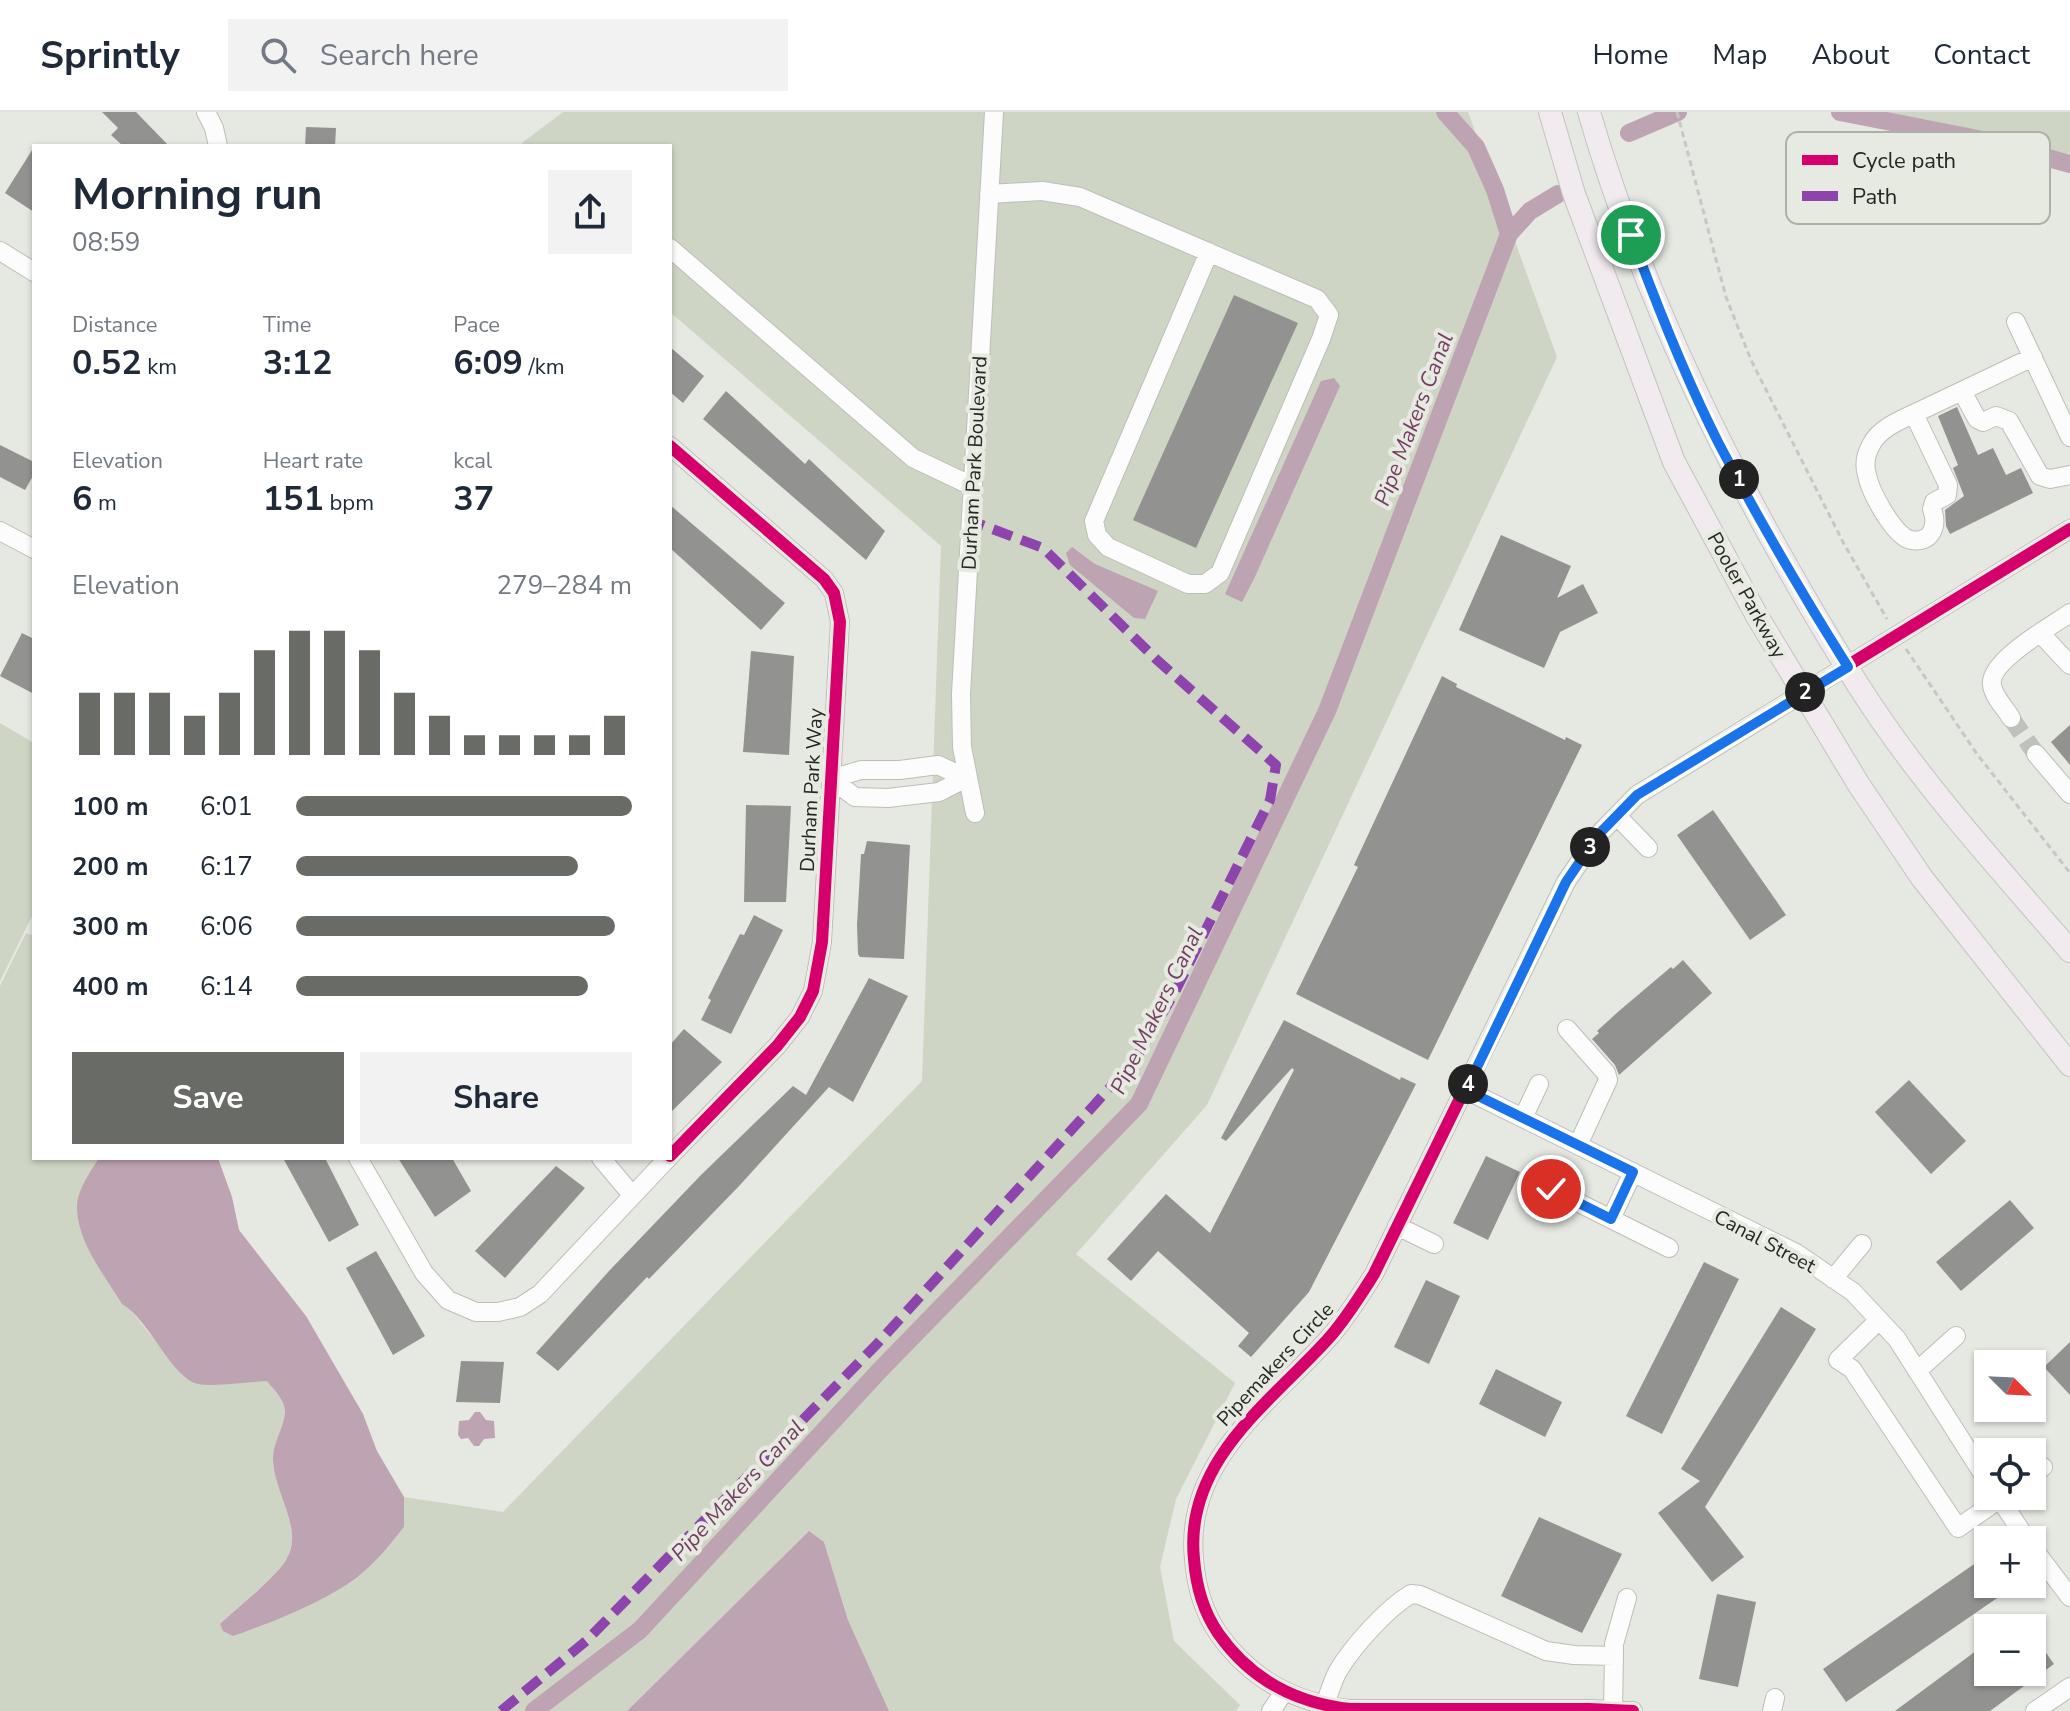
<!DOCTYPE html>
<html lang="en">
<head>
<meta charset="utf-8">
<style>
	:root { --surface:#fff; --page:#f2f2f3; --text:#1f2937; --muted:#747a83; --line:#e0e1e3; --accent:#696b66 }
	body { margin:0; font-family:"Nunito Sans",sans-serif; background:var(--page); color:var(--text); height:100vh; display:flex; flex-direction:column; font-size:30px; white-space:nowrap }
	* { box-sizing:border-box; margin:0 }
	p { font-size:26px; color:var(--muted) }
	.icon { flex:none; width:44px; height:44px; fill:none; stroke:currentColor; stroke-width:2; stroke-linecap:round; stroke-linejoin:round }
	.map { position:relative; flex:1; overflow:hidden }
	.panel { position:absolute; left:32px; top:32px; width:640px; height:1016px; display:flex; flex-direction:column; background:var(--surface); border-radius:0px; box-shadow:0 2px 6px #0004 }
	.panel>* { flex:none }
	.needle { width:52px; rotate:114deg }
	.controls { position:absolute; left:1974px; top:1238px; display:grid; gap:16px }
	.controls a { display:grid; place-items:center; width:72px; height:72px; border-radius:0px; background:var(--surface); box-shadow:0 2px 6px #0004; font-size:40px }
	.pin { position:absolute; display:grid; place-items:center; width:68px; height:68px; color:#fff; margin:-34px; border:4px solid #fff; border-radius:50%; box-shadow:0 2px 8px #0007 }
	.km { position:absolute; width:40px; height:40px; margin:-20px; border-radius:50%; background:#222; color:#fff; font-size:22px; line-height:40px; text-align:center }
	.round { display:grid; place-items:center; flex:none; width:84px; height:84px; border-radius:0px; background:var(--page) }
	.overview { display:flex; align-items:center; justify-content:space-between; height:136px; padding:0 40px }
	h1 { font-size:44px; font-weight:700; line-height:60px }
	.figures { display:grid; grid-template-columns:repeat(3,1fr); gap:12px; height:136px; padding:8px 40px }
	.figures div { display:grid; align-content:center }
	.figures b { font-size:34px; font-weight:700 }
	.figures small { font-size:22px; font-weight:400 }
	.figures p { font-size:22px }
	.chart { height:224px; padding:16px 40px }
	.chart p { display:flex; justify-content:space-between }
	.chart svg { width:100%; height:144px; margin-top:8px; stroke:var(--accent); stroke-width:6 }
	.action { display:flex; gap:16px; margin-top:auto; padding:16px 40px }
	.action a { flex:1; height:92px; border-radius:0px; background:var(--accent); color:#fff; font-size:32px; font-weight:700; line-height:92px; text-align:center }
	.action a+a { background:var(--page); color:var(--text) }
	ul { padding:0 40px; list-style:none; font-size:26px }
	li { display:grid; grid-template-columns:128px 96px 1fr; align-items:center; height:60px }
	li i { height:20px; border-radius:10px; background:var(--accent) }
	header { display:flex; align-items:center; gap:48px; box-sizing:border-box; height:112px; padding:0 40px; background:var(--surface); border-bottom:2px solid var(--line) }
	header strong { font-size:38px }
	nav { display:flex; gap:44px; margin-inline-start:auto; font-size:28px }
	.search { width:560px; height:72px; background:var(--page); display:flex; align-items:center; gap:20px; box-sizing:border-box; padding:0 28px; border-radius:0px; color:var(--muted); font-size:30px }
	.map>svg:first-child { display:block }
	.green { fill:#cfd5c4 }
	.water { fill:#bea3b3 }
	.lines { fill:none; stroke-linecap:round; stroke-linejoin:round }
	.canal { stroke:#bea3b3; stroke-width:18 }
	.building { fill:#929390 }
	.minor-tunnel { stroke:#bfc1bc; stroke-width:18; stroke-dasharray:18 9; stroke-linecap:butt }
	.minor-casing { stroke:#bdbeba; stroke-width:20 }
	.major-casing { stroke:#c2c4c0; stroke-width:24 }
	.path { stroke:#c7c8c6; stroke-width:3; stroke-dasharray:6 4; stroke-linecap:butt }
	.minor { stroke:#fbfcfb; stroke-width:18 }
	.major { stroke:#f1eaee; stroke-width:22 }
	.quiet { stroke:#8e44ad; stroke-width:10; stroke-dasharray:20 10; stroke-linecap:butt }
	.cycleway-casing { stroke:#e7eae0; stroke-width:17 }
	.cycleway { stroke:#d6006c; stroke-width:12 }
	.route-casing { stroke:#fff; stroke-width:16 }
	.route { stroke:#1a73e8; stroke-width:10 }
	.labels { text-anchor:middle; stroke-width:8; stroke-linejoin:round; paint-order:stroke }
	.street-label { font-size:20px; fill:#252723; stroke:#e7eae0 }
	.water-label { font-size:22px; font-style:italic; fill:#743e63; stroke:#e7eae0 }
	.key { fill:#e7eae0; stroke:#adb0a7; stroke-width:2 }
	.key-label { font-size:22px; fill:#252723 }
</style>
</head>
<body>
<header>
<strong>Sprintly</strong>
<div class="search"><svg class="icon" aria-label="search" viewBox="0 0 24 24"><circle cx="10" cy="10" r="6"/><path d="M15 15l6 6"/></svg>Search here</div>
<nav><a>Home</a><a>Map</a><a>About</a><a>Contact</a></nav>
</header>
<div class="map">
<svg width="2070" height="1599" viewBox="0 0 2070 1599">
	<rect width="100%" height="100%" fill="#e6e8e2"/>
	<path class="green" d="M563,0H1468L1557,245L1207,993L1076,1142L1235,1271L1176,1387L1160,1455L1174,1529L1240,1593L1236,1599H889L848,1508L824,1430L809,1419L627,1599H0V874L26,821L34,824V1046H99L87,1065L129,1196L184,1265L234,1270L267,1269C274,1278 285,1288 285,1300C284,1316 272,1332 273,1348C274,1382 305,1417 286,1448C276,1464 236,1497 220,1512L233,1524L262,1514L313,1491L404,1415V1385L503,1400L922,969L941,434L670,200V34H521L523,30Z
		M1847,0H2070V42L1853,3Z
		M0,611L34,631V800L0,869Z"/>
	<path class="water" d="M1334,266L1340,274L1254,467L1242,490L1225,482L1321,269Z
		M1072,435L1095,452L1158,479L1145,507L1134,506L1070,453L1066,441Z
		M99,1046H218L232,1085L239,1118L306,1204L363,1302L377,1339L404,1385V1415C391,1431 378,1448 362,1461C334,1486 269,1512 233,1524L223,1519L220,1512C236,1497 276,1465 286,1448C305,1418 274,1382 273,1348C272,1332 284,1316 285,1300C285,1288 274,1278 267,1269C248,1270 215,1275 198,1272C172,1267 149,1207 122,1192C105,1164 78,1131 77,1097C76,1080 90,1060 99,1046Z
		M475,1300H480L486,1308L494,1309L495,1326L484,1327L479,1334H474L468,1326L461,1327L458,1323L459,1309L469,1308Z
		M809,1419L824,1430L848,1508L889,1599H627Z"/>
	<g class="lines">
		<path class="canal" d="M1445,0L1476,35L1495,78L1509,122
			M1840,0L1983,28L2070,52
			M1629,21L1678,0
			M534,1599L640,1518L880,1258L1139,992L1327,599L1509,122L1530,99L1558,82"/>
	</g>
	<path class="building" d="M102,0H136L169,34H123L111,23L118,16Z
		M306,15L336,16L335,34H305Z
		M34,35V100L5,81Z
		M1234,183L1298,211L1196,436L1133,408Z
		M670,235L704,264L683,291L670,280Z
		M726,279L805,352L809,347L885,419L866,448L703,307Z
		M1957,295L1978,343L1993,336L2006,363L2021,356L2033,381L1950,422L1946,414L1945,398L1964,384L1953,356L1958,353L1938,304Z
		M0,333L34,350V362L25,378L0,365Z
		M670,393L785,491L761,518L670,436Z
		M1501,423L1571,454L1557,486L1583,472L1598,501L1560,520L1544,556L1459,518Z
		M22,521L34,527V582L0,564Z
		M751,539L794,544L789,643L743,640Z
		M1442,564L1457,572L1456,575L1565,628L1566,625L1582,633L1428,948L1296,882L1358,755L1354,753Z
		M2070,613V653L2051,630Z
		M746,693L791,694L786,790H744Z
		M1713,698L1786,803L1750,828L1677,723Z
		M867,729L910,733L904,847L860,845L858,842L857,813L861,742H864Z
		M754,803L783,818L731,922L701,908L711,888L708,886L740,822L744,823Z
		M1683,848L1712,881L1619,963L1615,953L1592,927L1599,921L1597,919L1619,899L1671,855L1673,857Z
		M869,866L908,884L853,990L829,975L740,1073L649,1167L647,1165L558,1259L536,1241L609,1159L701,1063L793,974L806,983Z
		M1284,908L1400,968L1401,965L1416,972L1309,1180L1251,1245L1238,1234L1249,1221L1158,1139L1131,1169L1107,1147L1166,1082L1210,1121L1294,958L1292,956L1226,1029L1221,1026Z
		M684,917L722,950L670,1001V933Z
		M1909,968L1966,1029L1931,1062L1875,1000Z
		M1486,1044L1520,1060L1488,1128L1453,1111Z
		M283,1046H325L359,1113L329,1130Z
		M398,1046H452L471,1079L435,1105Z
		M556,1054L585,1076L505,1166L475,1139Z
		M2010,1088L2034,1116L1961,1179L1936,1150Z
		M376,1139L425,1224L393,1243L346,1156Z
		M1704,1150L1739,1167L1662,1322L1626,1304Z
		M1426,1168L1460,1184L1429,1252L1394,1235Z
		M1781,1195L1816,1217L1705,1395L1744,1445L1712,1470L1658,1401L1700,1369L1681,1357Z
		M2070,1230V1283L2044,1255Z
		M461,1249L504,1250L500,1291L456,1290Z
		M1496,1257L1562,1290L1545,1325L1479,1292Z
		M1539,1405L1622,1442L1582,1521L1501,1484Z
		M1980,1448L1988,1460V1472H1996L2003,1482L1846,1590L1823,1557Z
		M1717,1482L1756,1490L1738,1575L1699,1567Z
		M2032,1521L2054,1552L1990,1599H1895L1988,1530V1560H2032Z"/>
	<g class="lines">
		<path class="minor-tunnel" d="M2011,606L2036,642"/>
		<g class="minor-casing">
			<path id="minor" d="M206,0L214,16L218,34
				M989,82L1042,79L1080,85L1317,187L1329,203L1321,227L1220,461L1205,472H1188L1108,435L1097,423L1094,409L1209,140
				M670,136L913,346L972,374
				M0,139L34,160
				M2016,210L2070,325
				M1962,279L1977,307L1983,310L1996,304L2009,309L2040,364L2050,367L2070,363
				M1914,302L1948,373L1947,383L1934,390L1932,397C1938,413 1932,432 1911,428C1894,425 1870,379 1867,363C1864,353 1866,342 1871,333C1880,314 1908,305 1926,296L2033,245
				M670,334L824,467L834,481L840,510L822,830L813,879L800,905L777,934L670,1044
				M0,419L34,437
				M2041,522L2070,553
				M2011,606C2006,597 1993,584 1992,573C1988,549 2052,514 2070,501
				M2036,642L2070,682
				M831,667L855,685L888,686L939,680L966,666
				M831,667L861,658H900L938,653L966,666
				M975,701L962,635L961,582L994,0
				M1617,704L1648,736
				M1567,917L1606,961L1608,968L1578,1033
				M1466,978L1796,1141L1853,1180L1897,1227L1988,1370
				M1523,1006L1539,972
				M358,1046L424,1161L448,1188L476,1200H498L520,1195L540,1182L668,1046
				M601,1046L632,1083
				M1551,1077L1669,1136
				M1611,1107L1633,1060
				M1397,1114L1434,1132
				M1833,1167L1862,1132
				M1879,1208L1838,1248L1852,1257L1958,1416L2004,1384
				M1917,1259L1956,1224
				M2032,1363L2043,1355
				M1998,1384L2027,1428
				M2032,1435L2070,1485
				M1614,1544V1532L1627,1486
				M1324,1594C1329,1583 1332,1570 1338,1559C1353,1534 1386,1497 1411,1482L1420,1483L1546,1539L1574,1543L1614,1544L1613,1597
				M1271,1599L1284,1580
				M1633,1599L1589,1597H1350C1295,1591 1250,1567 1218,1521C1203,1499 1196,1473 1194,1447C1184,1349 1270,1291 1328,1227C1346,1207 1360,1184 1374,1162L1566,770L1598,723L1637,683L2070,417
				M1772,1599L1775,1586
				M2035,1599L2070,1575"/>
		</g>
		<g class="major-casing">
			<path id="major" d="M1550,0L1574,82L1674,350L1757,504L1859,673L1922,766L2070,953
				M1589,0C1631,145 1694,285 1766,417C1802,482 1840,548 1882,609C1938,690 2006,764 2070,839"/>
		</g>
		<path class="path" d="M1677,0L1726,185L1751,248L1844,432L1887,507
			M1906,537L1977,642L2070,761"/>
		<use href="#minor" class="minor"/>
		<use href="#major" class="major"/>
		<path class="quiet" d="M501,1599L586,1529L877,1232L1135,948L1175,880L1270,688L1276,653L1157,548L1043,436L971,409"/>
		<g class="cycleway-casing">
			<path id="cycleway" d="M670,334L824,467L834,481L840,510L822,830L813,879L800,905L777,934L670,1044
				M1633,1599L1589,1597H1350C1295,1591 1250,1567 1218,1521C1203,1499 1196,1473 1194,1447C1184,1349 1270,1291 1328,1227C1346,1207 1360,1184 1374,1162L1566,770L1598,723L1637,683L2070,417"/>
		</g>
		<use href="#cycleway" class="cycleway"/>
	</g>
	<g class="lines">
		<g class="route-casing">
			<path id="route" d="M1551,1077L1611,1107L1633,1060L1466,978L1566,770L1598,723L1637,683L1848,555C1802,482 1759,408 1719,332C1685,265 1657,194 1631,123"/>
		</g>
		<use href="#route" class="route"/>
	</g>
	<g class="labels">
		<g class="street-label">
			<text transform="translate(974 351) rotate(-87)" y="7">Durham Park Boulevard</text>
			<text transform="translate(1747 483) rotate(61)" y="7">Pooler Parkway</text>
			<text transform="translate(811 678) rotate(-87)" y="7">Durham Park Way</text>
			<text transform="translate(1765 1129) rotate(28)" y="7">Canal Street</text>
			<text transform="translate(1275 1252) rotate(-47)" y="7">Pipemakers Circle</text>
		</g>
		<g class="water-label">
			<text transform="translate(1413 307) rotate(-69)" y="8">Pipe Makers Canal</text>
			<text transform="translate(1156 898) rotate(-64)" y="8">Pipe Makers Canal</text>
			<text transform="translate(737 1378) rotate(-47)" y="8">Pipe Makers Canal</text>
		</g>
	</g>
	<rect x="1786" y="20" width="264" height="92" rx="12" class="key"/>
	<rect x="1802" y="43" width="36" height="10" fill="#d6006c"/>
	<rect x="1802" y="79" width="36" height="10" fill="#8e44ad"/>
	<g class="key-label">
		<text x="1852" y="56">Cycle path</text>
		<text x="1852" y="92">Path</text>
	</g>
</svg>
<div class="controls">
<a><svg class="needle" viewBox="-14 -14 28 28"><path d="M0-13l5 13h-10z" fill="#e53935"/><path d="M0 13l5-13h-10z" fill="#747a83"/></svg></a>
<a><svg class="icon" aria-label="locate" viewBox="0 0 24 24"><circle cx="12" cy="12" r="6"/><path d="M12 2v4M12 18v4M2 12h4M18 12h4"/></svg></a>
<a>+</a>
<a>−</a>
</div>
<div class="pin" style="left:1631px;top:123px;background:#1e9e55"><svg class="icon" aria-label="arrive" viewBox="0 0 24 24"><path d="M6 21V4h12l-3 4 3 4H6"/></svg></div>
<div class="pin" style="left:1551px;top:1077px;background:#d93025"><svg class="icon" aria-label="check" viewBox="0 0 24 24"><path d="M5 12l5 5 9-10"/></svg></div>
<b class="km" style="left:1739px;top:367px">1</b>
<b class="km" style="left:1805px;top:580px">2</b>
<b class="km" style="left:1590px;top:735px">3</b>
<b class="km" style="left:1468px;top:972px">4</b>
<section class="panel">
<div class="overview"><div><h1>Morning run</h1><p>08:59</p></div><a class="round"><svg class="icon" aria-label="share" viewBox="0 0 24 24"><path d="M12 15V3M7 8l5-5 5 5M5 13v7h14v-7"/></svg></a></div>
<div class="figures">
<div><p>Distance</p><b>0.52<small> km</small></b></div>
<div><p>Time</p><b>3:12</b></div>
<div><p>Pace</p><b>6:09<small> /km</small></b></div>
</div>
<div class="figures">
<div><p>Elevation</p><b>6<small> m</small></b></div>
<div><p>Heart rate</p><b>151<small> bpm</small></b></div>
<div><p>kcal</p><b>37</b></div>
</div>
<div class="chart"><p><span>Elevation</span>279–284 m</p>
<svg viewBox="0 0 160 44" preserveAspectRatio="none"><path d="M5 44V25M15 44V25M25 44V25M35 44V32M45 44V25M55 44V12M65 44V6M75 44V6M85 44V12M95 44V25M105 44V32M115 44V38M125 44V38M135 44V38M145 44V38M155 44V32"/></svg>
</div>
<ul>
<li><b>100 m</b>6:01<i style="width:100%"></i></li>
<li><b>200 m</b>6:17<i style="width:84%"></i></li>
<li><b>300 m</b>6:06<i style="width:95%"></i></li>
<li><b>400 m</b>6:14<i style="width:87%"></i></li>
</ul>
<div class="action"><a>Save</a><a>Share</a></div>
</section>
</div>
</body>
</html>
